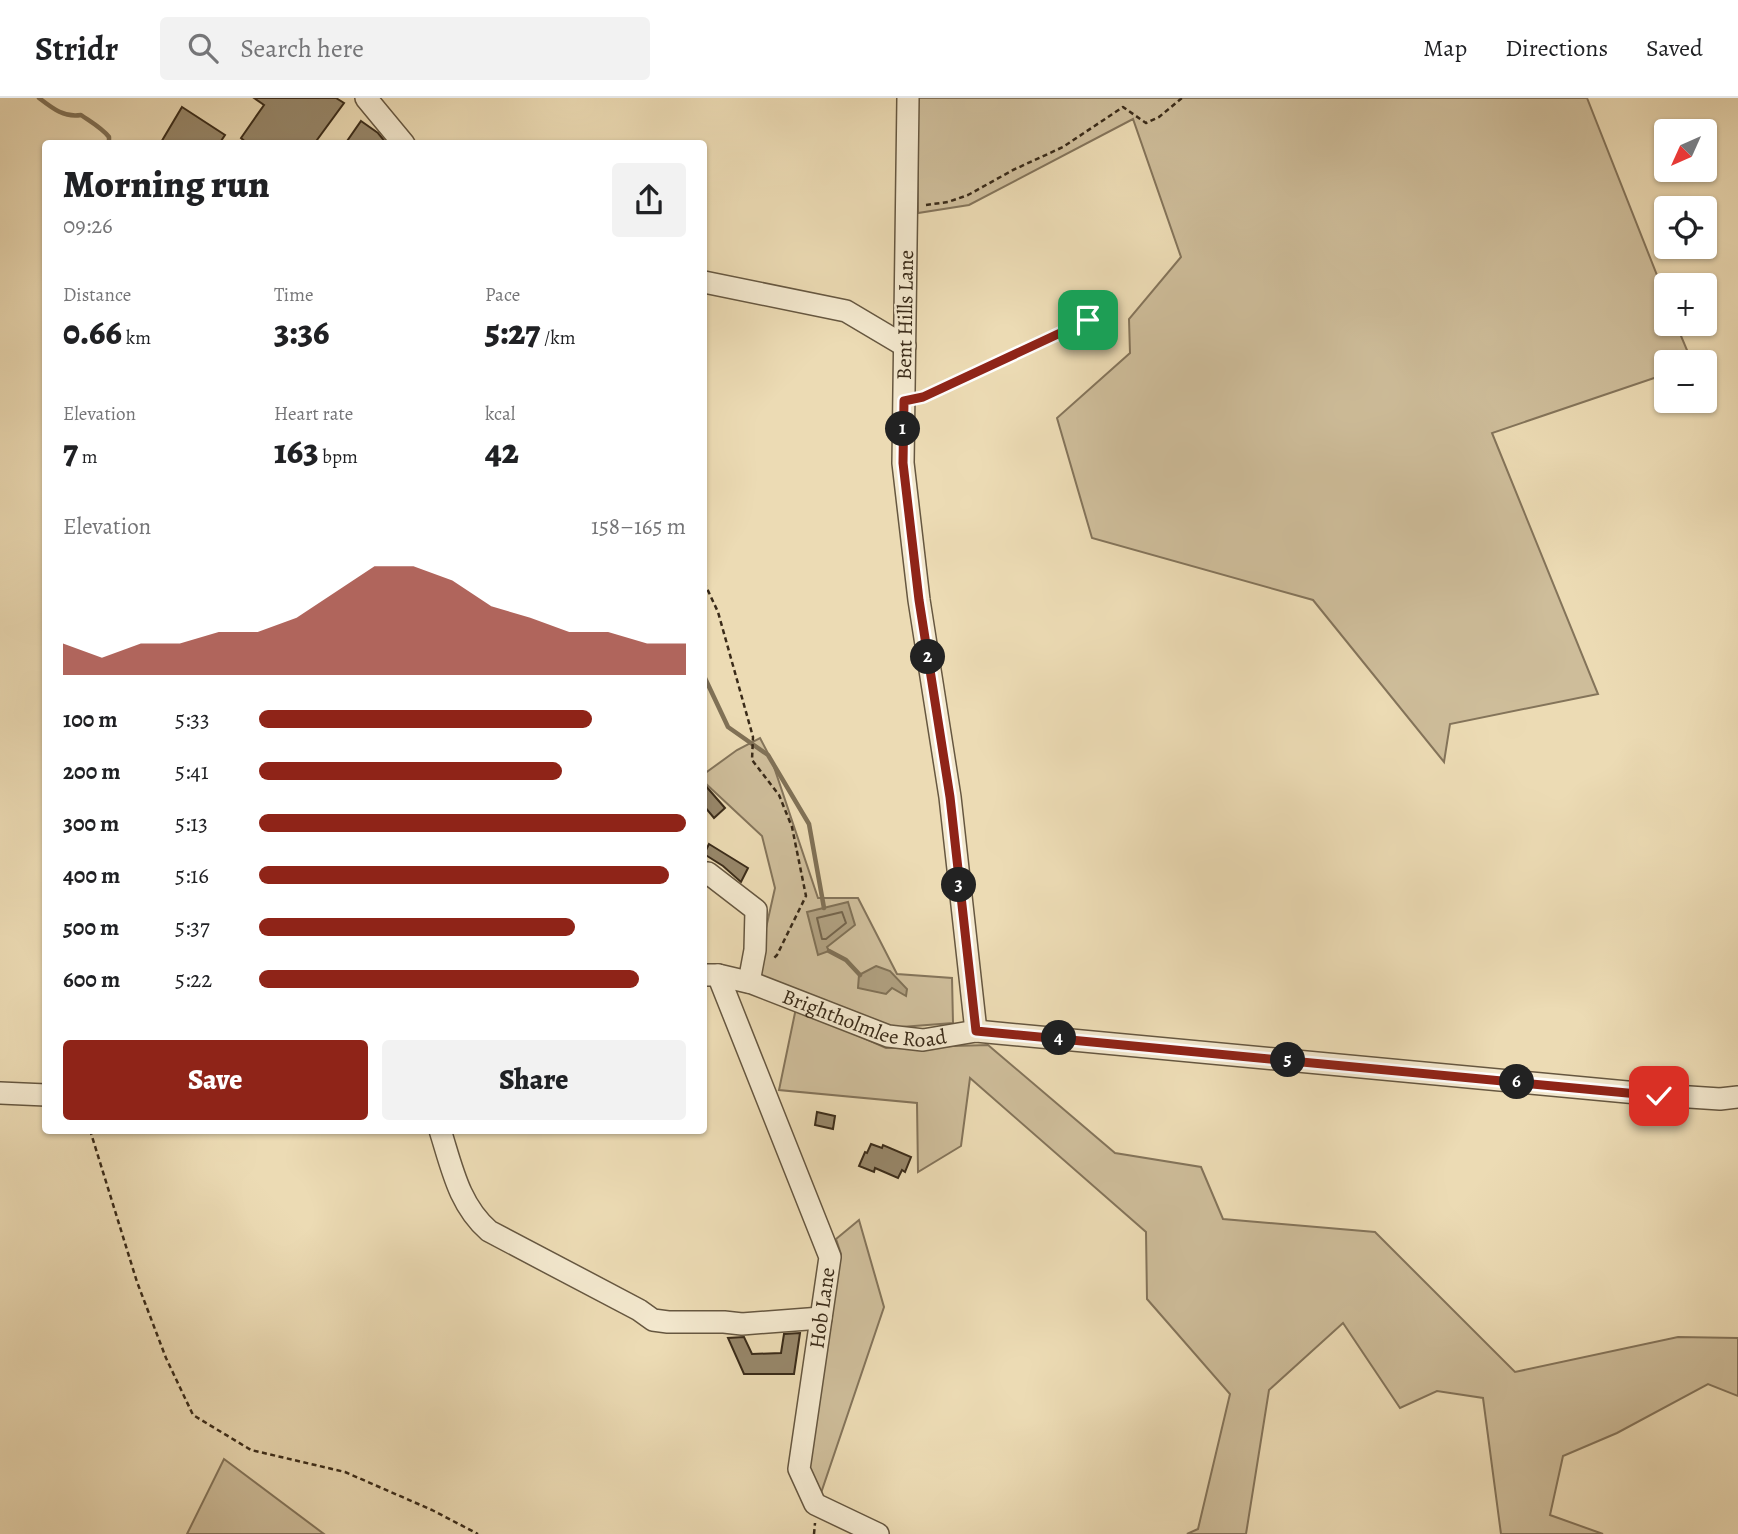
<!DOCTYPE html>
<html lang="en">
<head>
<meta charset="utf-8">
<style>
	:root { --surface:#fff; --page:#f2f2f2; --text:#202124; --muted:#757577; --line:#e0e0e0; --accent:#8f2418 }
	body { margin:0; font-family:Alegreya,serif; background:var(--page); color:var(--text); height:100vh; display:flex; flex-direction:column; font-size:26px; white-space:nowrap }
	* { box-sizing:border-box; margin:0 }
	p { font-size:23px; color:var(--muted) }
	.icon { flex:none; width:38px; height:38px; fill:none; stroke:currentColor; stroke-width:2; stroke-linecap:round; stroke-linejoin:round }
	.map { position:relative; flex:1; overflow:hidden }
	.drawer { position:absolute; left:42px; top:42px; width:665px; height:994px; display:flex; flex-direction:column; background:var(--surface); border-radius:7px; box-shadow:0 2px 5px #0004 }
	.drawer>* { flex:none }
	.needle { width:46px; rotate:225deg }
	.fabs { position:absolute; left:1654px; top:21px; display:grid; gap:14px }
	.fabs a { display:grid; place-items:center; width:63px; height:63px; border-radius:7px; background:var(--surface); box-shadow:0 2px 5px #0004; font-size:35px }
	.pin { position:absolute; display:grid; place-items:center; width:60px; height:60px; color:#fff; margin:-30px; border-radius:14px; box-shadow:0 4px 10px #0006 }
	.km { position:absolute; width:35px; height:35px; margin:-18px; border-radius:50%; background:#222; color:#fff; font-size:19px; line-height:35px; text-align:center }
	.round { display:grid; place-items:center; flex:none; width:74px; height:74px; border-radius:7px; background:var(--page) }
	.head { display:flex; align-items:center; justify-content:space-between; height:119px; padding:0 21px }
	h1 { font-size:38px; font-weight:800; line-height:52px }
	.metrics { display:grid; grid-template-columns:repeat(3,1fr); gap:10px; height:119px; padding:7px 21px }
	.metrics div { display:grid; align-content:center }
	.metrics b { font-size:35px; font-weight:800 }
	.metrics small { font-size:19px; font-weight:400 }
	.metrics p { font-size:19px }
	.chart { height:196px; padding:14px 21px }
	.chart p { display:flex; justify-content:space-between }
	.chart svg { width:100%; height:126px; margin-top:7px; fill:var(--accent); opacity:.7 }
	.cta { display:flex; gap:14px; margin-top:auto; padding:14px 21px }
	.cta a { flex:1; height:80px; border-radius:7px; background:var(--accent); color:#fff; font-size:28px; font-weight:800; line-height:80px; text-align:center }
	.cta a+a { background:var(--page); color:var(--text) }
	ul { padding:0 21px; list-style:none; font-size:23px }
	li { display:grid; grid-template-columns:112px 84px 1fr; align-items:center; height:52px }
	li i { height:18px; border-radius:9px; background:var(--accent) }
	header { display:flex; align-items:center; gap:42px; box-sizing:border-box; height:98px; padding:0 35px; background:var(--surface); border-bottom:2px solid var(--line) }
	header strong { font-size:33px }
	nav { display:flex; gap:38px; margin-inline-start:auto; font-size:24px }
	.search { width:490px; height:63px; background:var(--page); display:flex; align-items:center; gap:18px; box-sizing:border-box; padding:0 24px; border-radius:7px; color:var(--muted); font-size:26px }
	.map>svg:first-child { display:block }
	.green { fill:#cebd9a; stroke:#84745a; stroke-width:2 }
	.water { fill:#af9f7f; stroke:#807156; stroke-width:2 }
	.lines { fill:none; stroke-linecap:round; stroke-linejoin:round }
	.shore { stroke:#74654c; stroke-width:2 }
	.stream { stroke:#807156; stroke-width:4.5 }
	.building { fill:#97876a; stroke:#3a2b19; stroke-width:2 }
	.minor-casing { stroke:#665740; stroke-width:24 }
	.path { stroke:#3a2b19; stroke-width:2.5; stroke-dasharray:5 3.5; stroke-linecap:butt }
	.minor { stroke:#f3e8ce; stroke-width:21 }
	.route-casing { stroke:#fff; stroke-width:14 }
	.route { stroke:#8f2418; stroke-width:9 }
	.labels { text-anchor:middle; stroke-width:5; stroke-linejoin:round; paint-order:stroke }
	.street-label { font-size:21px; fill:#3a2b19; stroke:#f3e8ce }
</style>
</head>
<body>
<header>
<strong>Stridr</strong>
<div class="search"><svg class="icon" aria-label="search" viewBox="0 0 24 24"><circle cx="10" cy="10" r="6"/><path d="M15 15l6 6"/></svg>Search here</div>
<nav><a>Map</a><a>Directions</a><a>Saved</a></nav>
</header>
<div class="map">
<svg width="1738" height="1436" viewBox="0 0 1738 1436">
	<rect width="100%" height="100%" fill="#ecdbb4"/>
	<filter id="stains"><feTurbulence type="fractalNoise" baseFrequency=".00286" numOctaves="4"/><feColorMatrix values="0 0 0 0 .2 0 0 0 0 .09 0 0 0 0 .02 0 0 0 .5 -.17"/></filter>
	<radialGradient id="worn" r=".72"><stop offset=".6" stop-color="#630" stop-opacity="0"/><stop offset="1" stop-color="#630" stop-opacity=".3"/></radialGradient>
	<path class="green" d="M917,0H1587L1666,200V226H1676L1692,264H1666V276L1492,335L1598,596L1450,626L1444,664L1313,502L1092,440L1057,320L1130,255L1129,221L1181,159L1133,21L969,107L918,115Z
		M760,640L772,663L818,800H858L897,876L952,880L953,925L888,930L755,879L775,790L762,738L704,684V676L737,652Z
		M796,910L886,950L988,947L1115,1055L1201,1069L1223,1121L1375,1134L1515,1274L1678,1239L1738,1240V1298L1708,1286L1617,1335L1563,1358L1550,1417L1603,1436H1501L1483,1300L1437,1293L1400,1310L1343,1225L1269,1292L1246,1436H1187L1198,1431L1230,1296L1147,1201L1146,1134L970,980L961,1048L918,1074L917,1005L779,992Z
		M859,1122L884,1209L821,1395L809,1370L841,1156L836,1141Z
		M224,1361L324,1436H187Z"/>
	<path class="water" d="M848,804L855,827L827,849L829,853L818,857L807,814Z
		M876,868L890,873L907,891L906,898L892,890L886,896L858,890L859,877Z"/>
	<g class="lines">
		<path class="shore" d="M842,814L846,825L826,841H822L817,820Z"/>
		<path class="stream" d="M39,0C52,10 64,20 81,17C91,24 102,30 109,39V46
			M704,578L728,629L768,657L809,726L824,810
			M829,853L846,862L860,877"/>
	</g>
	<path class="building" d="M254,0H336L344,5L314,46H248L241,40L264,7Z
		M182,9L225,37L219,46H160Z
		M361,23L378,35L387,46H345Z
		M704,686L725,710L714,720L704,708Z
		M709,746L748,770L741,784L723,768L704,756Z
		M817,1014L835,1018L833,1031L815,1027Z
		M871,1046L882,1050L883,1047L911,1059L905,1074L902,1072L898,1080L875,1070L874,1074L859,1068L865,1054L867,1055Z
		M800,1235L794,1276H744L728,1240L744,1239L752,1256L781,1255L784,1236Z"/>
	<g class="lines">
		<g class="minor-casing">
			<g id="minor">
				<path d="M366,0L404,46"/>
				<path d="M908,0L903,365L919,502L950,699L976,933"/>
				<path d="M704,184L846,213L905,248"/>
				<path d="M708,775L756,812L755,852L749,884"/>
				<path id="s1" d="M704,877H718L752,885L888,938L923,942L976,933L1659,997L1720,1001L1738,999"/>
				<path d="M718,877L830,1159L799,1371L815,1406L878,1436"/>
				<path d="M0,995L46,997"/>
				<path d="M440,1032C452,1070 459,1107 489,1133L639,1212L653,1222L668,1224H724L742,1226L821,1220"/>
			</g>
		</g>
		<path class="path" d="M926,107L948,104L968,97L1013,72L1063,49L1123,9L1146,25L1159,19L1182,0
			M921,299L1088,222
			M704,484L718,514L753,639L752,662L779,697L792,729L806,798L777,857L772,862
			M90,1032L137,1184L166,1260L193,1317L251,1352L345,1374L432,1412L478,1436
			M814,1436L815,1425"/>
		<use href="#minor" class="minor"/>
	</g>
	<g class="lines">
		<g class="route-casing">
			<path id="route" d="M1088,222L923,299L904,303L903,365L919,502L950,699L976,933L1659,998"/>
		</g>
		<use href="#route" class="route"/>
	</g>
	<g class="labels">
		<g class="street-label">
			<text transform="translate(905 217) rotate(-89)" y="7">Bent Hills Lane</text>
			<text dy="7" stroke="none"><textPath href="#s1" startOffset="168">Brightholmlee Road</textPath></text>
			<text transform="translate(822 1210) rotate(-82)" y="7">Hob Lane</text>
		</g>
	</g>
	<rect width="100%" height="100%" filter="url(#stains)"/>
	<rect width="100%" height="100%" fill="url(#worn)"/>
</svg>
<div class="fabs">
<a><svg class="needle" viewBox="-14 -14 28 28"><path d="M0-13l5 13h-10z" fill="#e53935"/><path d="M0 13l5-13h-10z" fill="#757577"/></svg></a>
<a><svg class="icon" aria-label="locate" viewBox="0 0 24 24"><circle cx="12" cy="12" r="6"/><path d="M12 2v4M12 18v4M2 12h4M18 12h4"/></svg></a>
<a>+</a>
<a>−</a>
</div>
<div class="pin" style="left:1088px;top:222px;background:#1e9e55"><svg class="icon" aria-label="arrive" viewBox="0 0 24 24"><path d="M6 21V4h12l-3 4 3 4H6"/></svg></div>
<div class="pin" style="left:1659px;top:998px;background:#d93025"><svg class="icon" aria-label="check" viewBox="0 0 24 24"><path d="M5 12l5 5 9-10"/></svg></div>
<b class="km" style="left:903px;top:331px">1</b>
<b class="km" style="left:928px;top:559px">2</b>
<b class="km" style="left:959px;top:787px">3</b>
<b class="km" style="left:1059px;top:940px">4</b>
<b class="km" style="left:1288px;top:962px">5</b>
<b class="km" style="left:1517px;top:984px">6</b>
<section class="drawer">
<div class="head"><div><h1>Morning run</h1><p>09:26</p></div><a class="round"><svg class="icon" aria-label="share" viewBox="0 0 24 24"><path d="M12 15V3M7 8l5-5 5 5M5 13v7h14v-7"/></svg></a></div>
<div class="metrics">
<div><p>Distance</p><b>0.66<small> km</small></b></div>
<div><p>Time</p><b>3:36</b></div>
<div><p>Pace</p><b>5:27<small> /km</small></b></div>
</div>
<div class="metrics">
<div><p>Elevation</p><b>7<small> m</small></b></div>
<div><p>Heart rate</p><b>163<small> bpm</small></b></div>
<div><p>kcal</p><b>42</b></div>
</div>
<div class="chart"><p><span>Elevation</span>158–165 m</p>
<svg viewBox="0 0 160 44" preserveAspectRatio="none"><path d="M0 44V33L10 38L20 33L30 33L40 29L50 29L60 24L70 15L80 6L90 6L100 11L110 20L120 24L130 29L140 29L150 33L160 33V44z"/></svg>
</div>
<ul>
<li><b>100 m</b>5:33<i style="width:78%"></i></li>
<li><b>200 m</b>5:41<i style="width:71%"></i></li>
<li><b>300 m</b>5:13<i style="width:100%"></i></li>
<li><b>400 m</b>5:16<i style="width:96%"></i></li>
<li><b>500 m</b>5:37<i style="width:74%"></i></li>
<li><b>600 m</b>5:22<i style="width:89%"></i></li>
</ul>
<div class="cta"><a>Save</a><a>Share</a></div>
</section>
</div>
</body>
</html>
